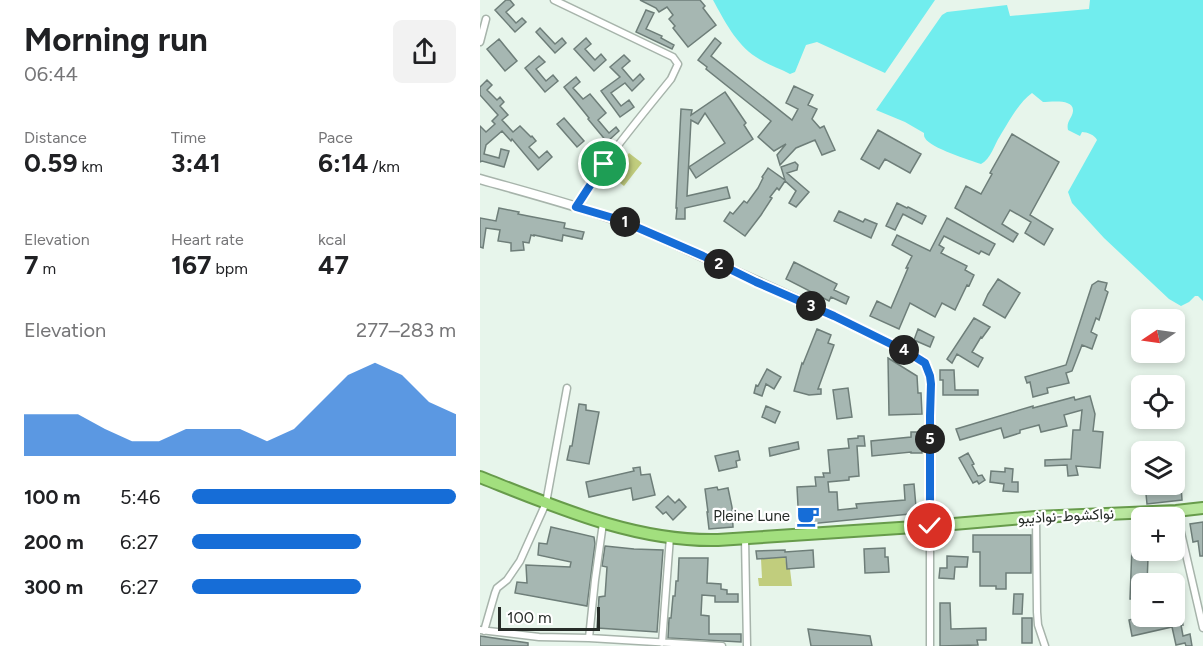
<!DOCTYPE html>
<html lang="en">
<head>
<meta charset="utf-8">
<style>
	:root { --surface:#fff; --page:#f2f2f2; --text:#202124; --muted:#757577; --accent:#166dd7 }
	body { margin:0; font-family:Figtree,Vazirmatn,sans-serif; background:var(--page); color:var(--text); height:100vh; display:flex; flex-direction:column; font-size:22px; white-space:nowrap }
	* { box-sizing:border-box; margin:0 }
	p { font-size:20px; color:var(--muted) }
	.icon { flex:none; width:33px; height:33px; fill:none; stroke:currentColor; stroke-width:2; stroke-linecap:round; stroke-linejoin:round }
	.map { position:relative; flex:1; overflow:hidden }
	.sheet { display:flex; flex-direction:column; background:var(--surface); width:480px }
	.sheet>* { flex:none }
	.needle { width:39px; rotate:257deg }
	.fabs { position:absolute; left:651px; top:309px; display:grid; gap:12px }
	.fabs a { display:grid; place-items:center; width:54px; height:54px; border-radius:9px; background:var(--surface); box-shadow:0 3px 9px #0003; font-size:30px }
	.scale { position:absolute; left:18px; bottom:15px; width:102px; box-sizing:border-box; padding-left:6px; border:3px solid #272c28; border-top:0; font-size:16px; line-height:21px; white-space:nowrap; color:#272c28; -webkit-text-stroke:4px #fff; paint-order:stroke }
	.pin { position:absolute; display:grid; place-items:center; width:51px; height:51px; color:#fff; margin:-26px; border:3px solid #fff; border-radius:50%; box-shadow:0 2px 6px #0007 }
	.km { position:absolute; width:30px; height:30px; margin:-15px; border-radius:50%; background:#222; color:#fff; font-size:16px; line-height:30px; text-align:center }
	.round { display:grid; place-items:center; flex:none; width:63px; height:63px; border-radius:9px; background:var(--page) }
	.summary { display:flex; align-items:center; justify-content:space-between; height:102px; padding:0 24px }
	h1 { font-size:33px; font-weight:700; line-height:45px }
	.stats { display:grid; grid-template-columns:repeat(3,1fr); gap:9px; height:102px; padding:6px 24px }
	.stats div { display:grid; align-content:center }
	.stats b { font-size:26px; font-weight:700 }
	.stats small { font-size:16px; font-weight:400 }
	.stats p { font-size:16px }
	.chart { height:168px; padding:12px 24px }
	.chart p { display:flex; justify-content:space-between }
	.chart svg { width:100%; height:108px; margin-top:6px; fill:var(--accent); opacity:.7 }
	ul { padding:0 24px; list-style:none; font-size:20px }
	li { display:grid; grid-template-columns:96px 72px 1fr; align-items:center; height:45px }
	li i { height:15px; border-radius:8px; background:var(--accent) }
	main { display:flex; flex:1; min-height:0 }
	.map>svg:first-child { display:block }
	.green { fill:#c1cd7d }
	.water { fill:#71edee }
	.building { fill:#a6b7b2; stroke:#6e7e79; stroke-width:1.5 }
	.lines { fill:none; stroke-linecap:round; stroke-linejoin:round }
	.minor-casing { stroke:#a7b4ab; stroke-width:9 }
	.tertiary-casing { stroke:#a7b4ab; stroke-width:11 }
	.primary-casing { stroke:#679b4b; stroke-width:14 }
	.trunk-casing { stroke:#679b4b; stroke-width:14 }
	.minor { stroke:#fff; stroke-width:6 }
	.tertiary { stroke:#fff; stroke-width:8 }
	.primary { stroke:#b9e79e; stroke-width:10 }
	.trunk { stroke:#a2df7e; stroke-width:10 }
	.route-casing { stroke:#fff; stroke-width:12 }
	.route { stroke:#166dd7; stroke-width:8 }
	.labels { text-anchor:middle; stroke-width:4.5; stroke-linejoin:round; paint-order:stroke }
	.poi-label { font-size:15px; fill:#272c28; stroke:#fff; text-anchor:end }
	.street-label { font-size:15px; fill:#272c28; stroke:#fff }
</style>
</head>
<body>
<main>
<section class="sheet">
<div class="summary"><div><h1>Morning run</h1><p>06:44</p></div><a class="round"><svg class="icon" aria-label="share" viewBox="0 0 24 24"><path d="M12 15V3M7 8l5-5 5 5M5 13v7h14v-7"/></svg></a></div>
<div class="stats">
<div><p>Distance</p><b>0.59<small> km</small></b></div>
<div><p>Time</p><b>3:41</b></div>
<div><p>Pace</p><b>6:14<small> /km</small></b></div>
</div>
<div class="stats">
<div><p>Elevation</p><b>7<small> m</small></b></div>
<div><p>Heart rate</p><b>167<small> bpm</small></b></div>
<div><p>kcal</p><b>47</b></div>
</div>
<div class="chart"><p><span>Elevation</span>277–283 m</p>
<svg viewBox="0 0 160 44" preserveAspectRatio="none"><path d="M0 44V27L10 27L20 27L30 33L40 38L50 38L60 33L70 33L80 33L90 38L100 33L110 22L120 11L130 6L140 11L150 22L160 27V44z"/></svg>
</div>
<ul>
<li><b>100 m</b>5:46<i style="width:100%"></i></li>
<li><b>200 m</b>6:27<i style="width:64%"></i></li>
<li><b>300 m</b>6:27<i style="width:64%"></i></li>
</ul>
</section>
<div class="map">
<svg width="723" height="646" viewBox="0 0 723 646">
	<rect width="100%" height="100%" fill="#e7f5eb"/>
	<path class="green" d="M149,153L162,163L144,186L131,176Z
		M305,557L307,569H310L312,586H279L278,578H282L281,559Z"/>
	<path class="water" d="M233,0H455L405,73L337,42L326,45L315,72L310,74C299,68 286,64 276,57C256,44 244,20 233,0Z
		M610,0H723V301L718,296H715L709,302L701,306L689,299L624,238L592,203L588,192L617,140C615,135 607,132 602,132L600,136L588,130C586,121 592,119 593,111C594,98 570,102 563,102L552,93C539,102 528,123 520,136C514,145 511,159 501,164C490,160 450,148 445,138C444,137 444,135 444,133L425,122L396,110L462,15L467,12L527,5L530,16L609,9Z"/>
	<path class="building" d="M26,0H30L34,5L26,12L36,23L42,18L46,22L35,32L15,10Z
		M160,0H220L225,6L223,8L236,25L208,47L193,28L195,26L189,19L193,15L187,7L179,12L176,8Z
		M166,10L174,13L166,29L182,36L181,38L194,45L192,49L156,32Z
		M60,28L75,44L82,38L86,43L75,53L56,32Z
		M106,38L111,44L105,49L115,60L121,54L126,60L114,71L94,49Z
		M235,38L241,43L231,56L312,120L318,109L306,103L314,86L333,95L328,105L337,109L332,119L340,128L344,126L355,150L342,155L335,140L316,148L300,165L297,155L306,144L294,151L278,137L291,121L226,69L227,67L218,60Z
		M19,39L37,61L25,71L7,49Z
		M144,55L150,61L142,68L153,81L160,74L164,79L152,91L145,83L131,93L141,106L149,100L154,107L140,117L121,91L140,77L130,67Z
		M59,56L65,62L56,69L66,81L73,75L78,81L65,92L45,68Z
		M96,77L100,82L93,88L103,99L110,94L126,113L118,120L129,133L136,127L139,131L127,142L108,119L109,118L84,87Z
		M7,80L12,85L7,90L17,100L20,97L24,102L20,106L28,115L22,120L33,132L40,126L51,137L52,136L56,141L49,147L59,158L67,151L72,157L58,170L32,139L31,141L22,131L6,145L4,154L19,158L21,149L29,151L24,167L2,161L0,162V126L6,132L15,124L12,121L18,115L0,95V87Z
		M245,92L266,123L264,125L273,139L216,178L209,167L245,143L225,113L218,124L211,120L207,196L247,187L250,198L205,208V219H196L197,208H196L201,109L212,110L211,115Z
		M84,118L104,141L97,147L77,124Z
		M398,130L441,154L430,173L405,159L399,169L381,159Z
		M532,134L579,162L550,215L573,229L564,245L545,233L551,222L530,210L522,224L538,234L533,242L475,208L486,186L501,194L512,174L510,173Z
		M315,162L318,165L317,170L307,173L329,192L316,207L309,203L316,191L305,181L299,190L297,188L290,197L292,198L281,215L265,236L244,221L250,212L253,214L264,201L267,203L278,188L283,178L282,177L288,168L305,180L301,167Z
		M417,203L427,208L428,207L446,216L442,224L423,214L415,230L406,226Z
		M19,208L39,212L38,214L48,216L85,223L84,228L104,232L102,239L83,235L82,241L54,235V236L51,235L49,243L43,242L44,250L31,251V243L18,241L20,230L6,228L3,248L0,247V218L16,221Z
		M359,211L383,222L385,219L397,224L391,238L354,221Z
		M467,218L515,244L509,255L501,251L499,254L464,236L459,245L464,248L461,253L487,266L485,270L494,275L489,286L487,285L475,310L462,303L455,317L430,303L419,329L390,316L397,301L411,308L428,268H426L432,256L412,245L417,235L450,251Z
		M314,262L357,284L354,290L369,297L366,304L351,297L349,301L306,279Z
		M518,279L540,293L525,318L503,305L508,294Z
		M618,281L627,283L625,290L628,292L619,320L616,318L611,332L617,335L612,349L602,345L592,371L586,373L589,383L567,388L568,393L553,397L550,382L547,383L545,377L586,365L612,285Z
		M494,318L510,327L502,338L501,337L492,352L503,358L498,367L477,354L472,363L467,359Z
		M337,329L351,335L348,343L354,345L338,389H341V394L329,395L314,391L322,363L323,364Z
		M438,329L454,337L450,347L434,340Z
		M408,358L437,376L438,393H441L442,414L409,415Z
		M287,369L301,377L294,389L286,384L282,396L274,393L276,385L278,386Z
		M460,370H474L475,390H498V395H463V380H460Z
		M368,388L372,417L357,419L353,390Z
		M610,396L615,414L613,431L623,432L620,468L596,466L598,475L588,476L587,465L565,466V460L591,459L593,430H600L602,410L584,415L587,426L561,432L559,425L540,430V433L524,438L521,428L480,440L476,429L553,406V408L594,397L595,400Z
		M99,404L106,405V410L119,412L109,464L87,460L90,446H92Z
		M286,406L300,412L295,423L282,417Z
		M431,432H441L442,453H431V452L392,456L391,441L431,437Z
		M378,436H384L385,446H377L379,476L369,477V480L348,482L349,492H357L358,510L377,508L376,504L425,500L424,485L434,484L436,507L430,514L319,525L317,487L336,486L335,477H344L343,473H350L348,450L369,448L368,439L378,438Z
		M318,442L319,449L290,456L289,448Z
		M258,451L260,460L256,461L257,467L239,471L235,456Z
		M488,453L494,464L492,465L498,476L502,475L505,480L499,484L497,481L493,483L479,458Z
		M160,467L161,475L170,474L175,495L153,500L151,488L109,497L106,482L154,471L153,468Z
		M525,468L533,469L532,482H538V492L523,491L524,484L510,482L511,471L525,472Z
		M665,484H675L676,487L701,485L702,500L667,504Z
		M237,487L238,490L248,488L252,507L253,527L229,529L227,512H228L225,489Z
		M188,496L195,503L199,499L206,507L193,520L186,512L183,514L176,507Z
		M723,522V556H720L718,541L713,542L710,524Z
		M71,527L114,537L115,544L107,606L35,593L37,582L47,583L46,565L90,567L91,562L58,555L59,543L67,544Z
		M493,535H551V573H526V589H516V586H500V552H493Z
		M125,546L154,549L183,550L177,632L117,628L119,597L125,596L127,567L122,566Z
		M652,547L662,548V550H691V553L668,558L667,584H662V599H650Z
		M405,548V557H408L409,572L385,573L384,549Z
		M305,550V552L333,550L334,567L307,569L306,557L277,559L276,551Z
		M467,556L488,557L487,567H475L474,579L459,578L460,568H467Z
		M199,558H228L227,583L241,584V589L247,590V594H258V602H235V596L222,595L221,615L229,616V634H261V642L188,638L189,618H191L193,596H195L196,581H198Z
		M534,594H543L542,614H533Z
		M460,603H470L471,629L506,628V640H497L498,645L460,646Z
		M700,609L703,625H701L703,636L710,634L712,646H706L705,643L696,645L692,627L652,636L649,620L664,616H694V610Z
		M542,618H552V643H542Z
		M328,629L390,636L392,646H331Z
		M0,636L48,643V646H0Z"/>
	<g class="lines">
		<g class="minor-casing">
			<path id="minor" d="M74,0L193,57L198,64L191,79C158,120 123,161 96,207
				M0,42L6,19
				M696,511L723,628
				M556,517L557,612L558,625L565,646
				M450,526V646
				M265,538L267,646
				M0,630L59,637L109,638L242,646
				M4,631L15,593L17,588L27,580L40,561L66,503L87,388
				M109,638L115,580L123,523
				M182,643L190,537"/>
		</g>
		<g class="tertiary-casing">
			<path id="tertiary" d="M0,179C56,195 114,210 168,232L354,316L429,353L445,363L450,376L451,385L450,416V526"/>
		</g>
		<g class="primary-casing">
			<path id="primary" d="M450,526L556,517L696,511L723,508"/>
		</g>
		<g class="trunk-casing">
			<path id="trunk" d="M0,477C76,507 155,542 238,540L450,526"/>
		</g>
		<use href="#minor" class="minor"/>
		<use href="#tertiary" class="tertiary"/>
		<use href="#primary" class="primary"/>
		<use href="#trunk" class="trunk"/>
	</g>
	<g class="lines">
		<g class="route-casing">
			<path id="route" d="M124,164L96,207L140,220L223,256L276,282L354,316L429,353L445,363L450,376L451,384L450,416V526"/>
		</g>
		<use href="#route" class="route"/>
	</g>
	<defs>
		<g id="cafe-bare" transform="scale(1.8)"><path d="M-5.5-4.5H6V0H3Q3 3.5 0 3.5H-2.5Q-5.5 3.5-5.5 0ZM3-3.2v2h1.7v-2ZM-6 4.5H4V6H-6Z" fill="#166dd7" stroke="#fff" stroke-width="2.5" paint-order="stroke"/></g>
	</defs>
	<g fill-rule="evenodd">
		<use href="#cafe-bare" x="328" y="516"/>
	</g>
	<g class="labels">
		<g class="poi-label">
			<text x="310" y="521">Pleine Lune</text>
		</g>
		<g class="street-label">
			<text transform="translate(586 516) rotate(-3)" y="5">نواكشوط-نواذيبو</text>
		</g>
	</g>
</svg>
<div class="fabs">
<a><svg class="needle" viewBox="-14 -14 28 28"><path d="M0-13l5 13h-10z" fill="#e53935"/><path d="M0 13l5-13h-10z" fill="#757577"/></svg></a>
<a><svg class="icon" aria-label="locate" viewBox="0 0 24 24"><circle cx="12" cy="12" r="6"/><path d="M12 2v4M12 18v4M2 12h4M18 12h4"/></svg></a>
<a><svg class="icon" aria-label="layers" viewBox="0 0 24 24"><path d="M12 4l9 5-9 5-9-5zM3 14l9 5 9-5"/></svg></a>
<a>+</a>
<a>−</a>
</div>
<div class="scale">100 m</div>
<div class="pin" style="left:124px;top:164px;background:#1e9e55"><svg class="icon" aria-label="arrive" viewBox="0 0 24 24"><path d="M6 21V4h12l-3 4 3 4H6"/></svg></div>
<div class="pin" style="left:450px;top:526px;background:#d93025"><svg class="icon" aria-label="check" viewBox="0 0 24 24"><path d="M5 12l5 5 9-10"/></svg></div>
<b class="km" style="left:145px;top:222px">1</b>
<b class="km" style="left:239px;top:264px">2</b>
<b class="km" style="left:331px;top:306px">3</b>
<b class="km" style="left:424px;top:350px">4</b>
<b class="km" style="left:450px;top:439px">5</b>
</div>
</main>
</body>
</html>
